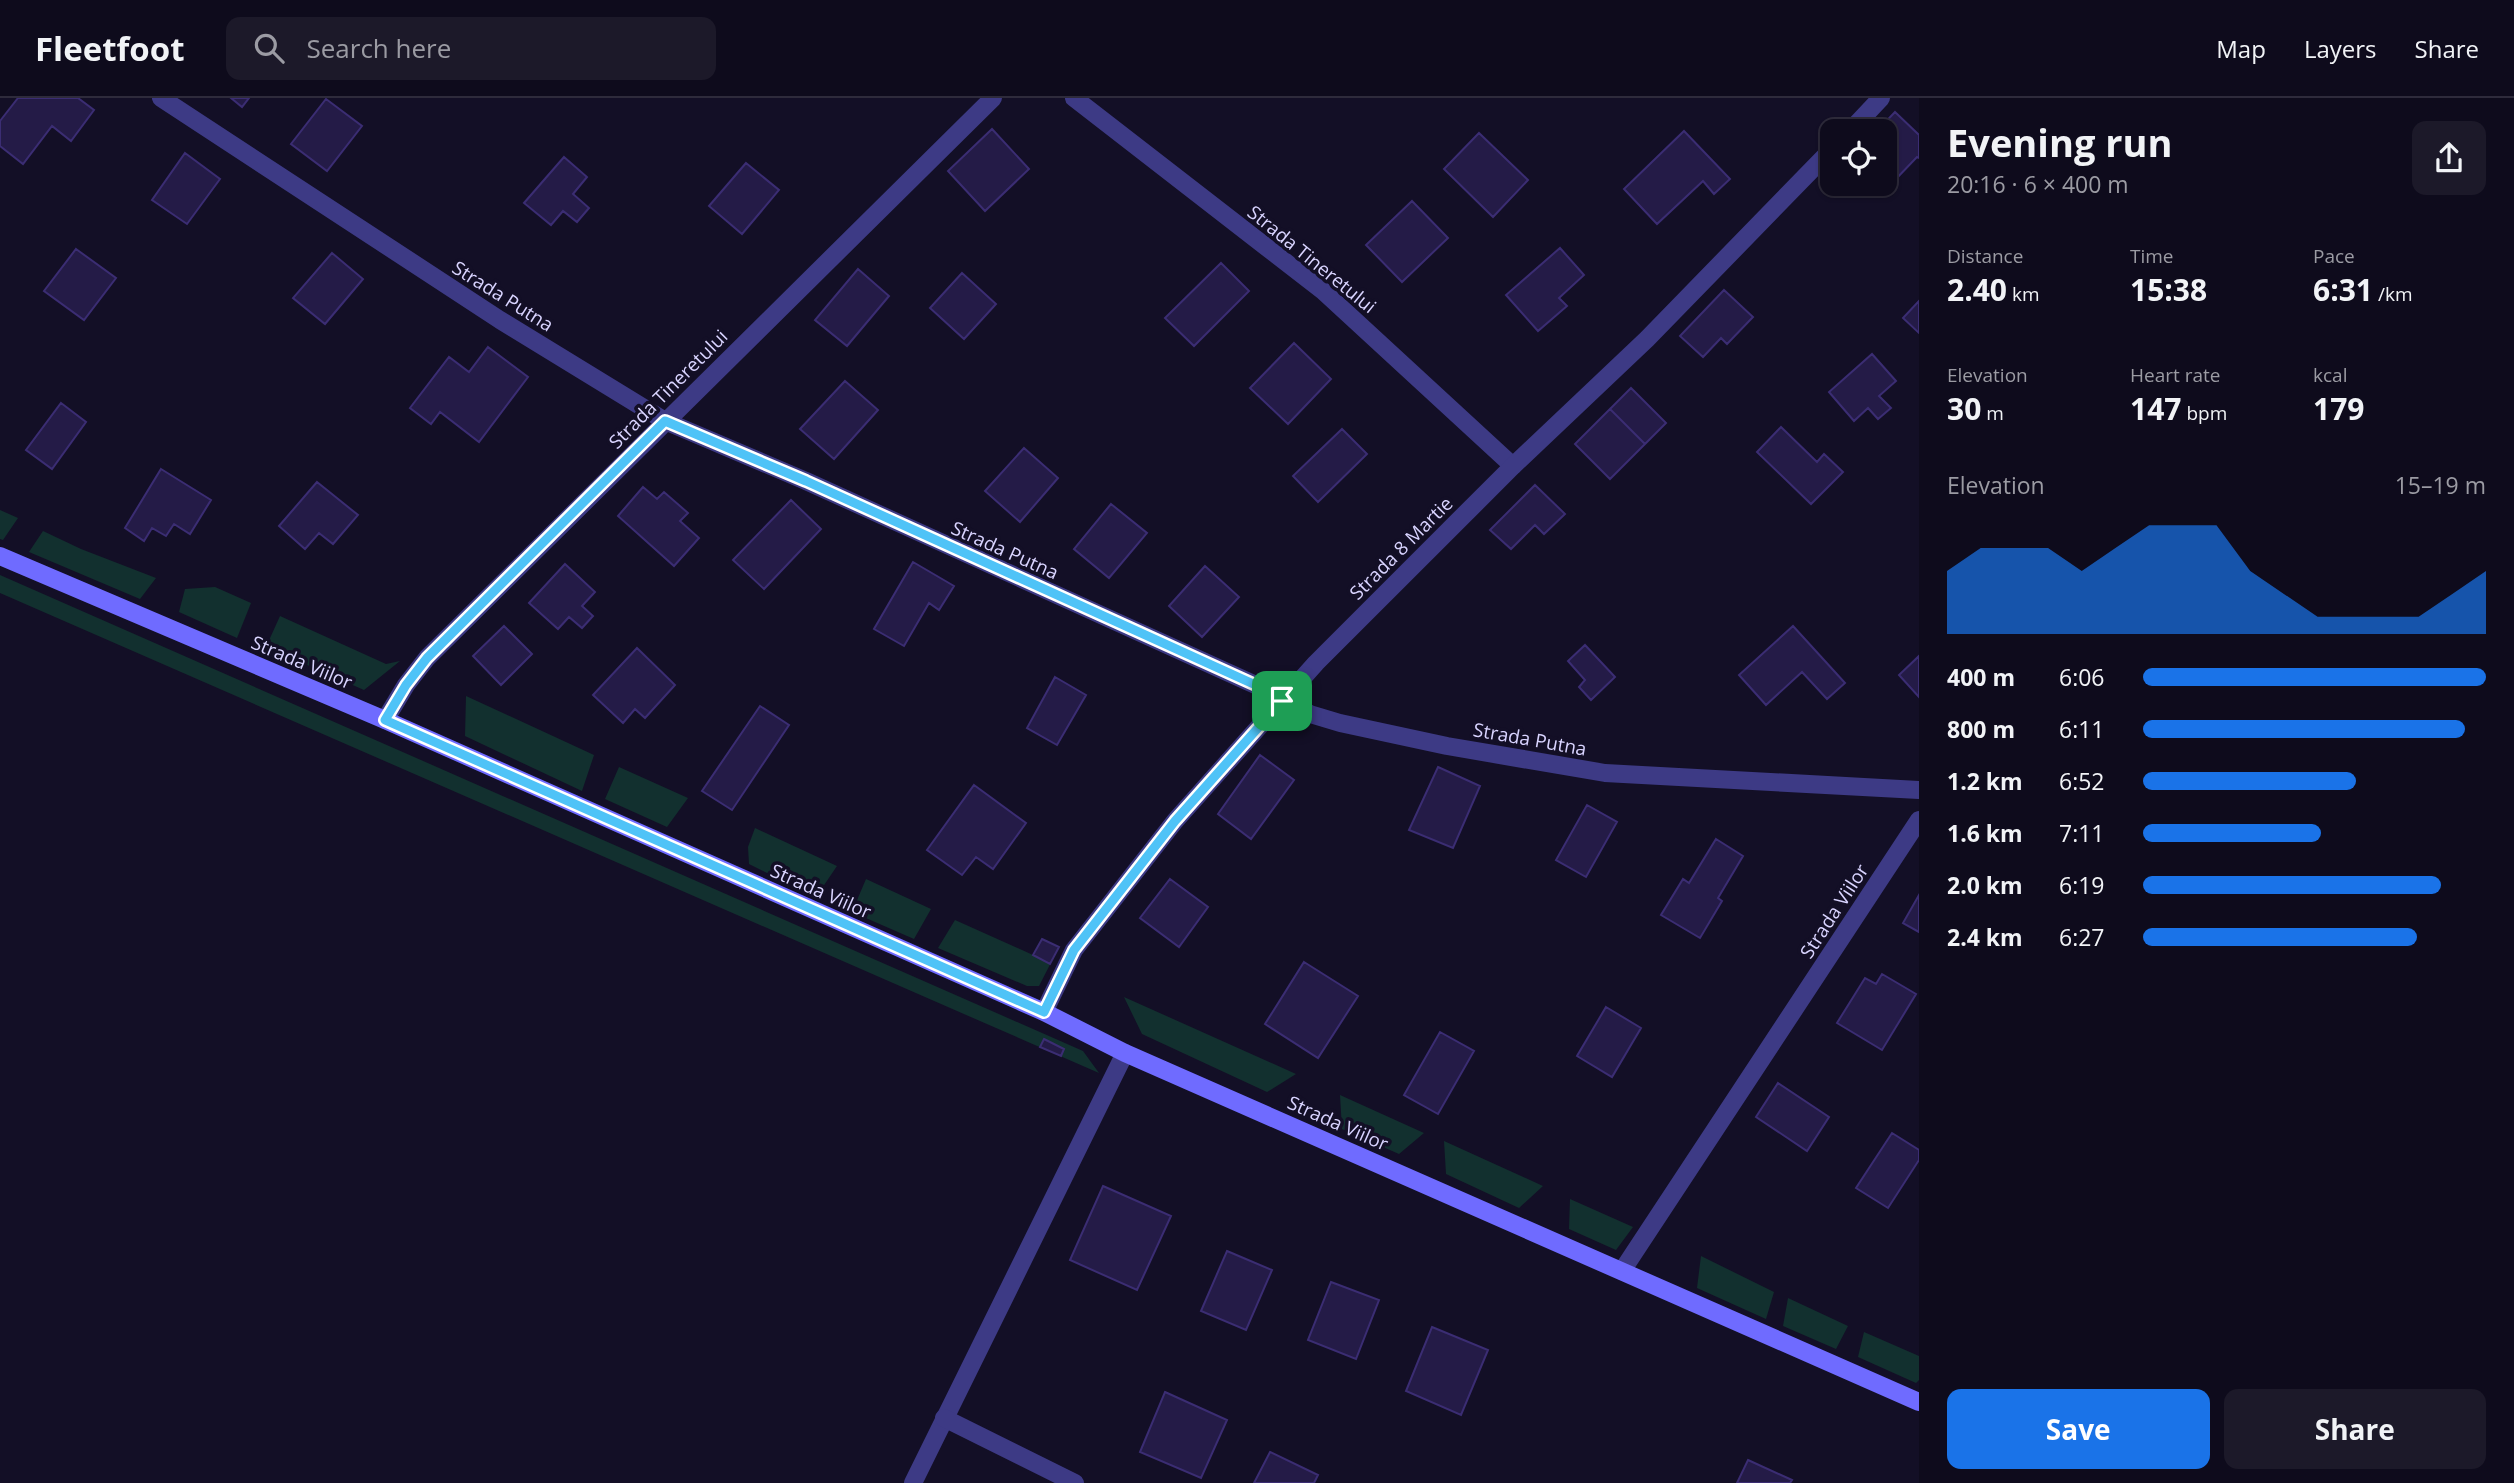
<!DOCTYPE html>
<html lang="en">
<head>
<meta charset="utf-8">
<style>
	:root { --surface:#0e0b1c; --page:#1c1929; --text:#f1f3f6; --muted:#9b9ba3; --line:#2e2b3b; --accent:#1a73e8 }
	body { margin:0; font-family:"Open Sans",sans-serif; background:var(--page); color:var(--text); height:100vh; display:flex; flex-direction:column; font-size:26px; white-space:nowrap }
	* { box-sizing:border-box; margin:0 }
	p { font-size:23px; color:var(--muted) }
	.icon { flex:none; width:38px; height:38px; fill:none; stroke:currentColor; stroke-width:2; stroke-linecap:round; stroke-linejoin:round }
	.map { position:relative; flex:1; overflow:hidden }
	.details { display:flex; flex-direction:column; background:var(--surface); width:595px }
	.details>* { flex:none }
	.buttons { position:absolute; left:1820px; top:21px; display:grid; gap:14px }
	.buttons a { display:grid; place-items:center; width:77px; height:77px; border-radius:14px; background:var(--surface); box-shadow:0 2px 5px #0004,0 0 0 2px var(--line); font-size:35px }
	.pin { position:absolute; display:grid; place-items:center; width:60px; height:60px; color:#fff; margin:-30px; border-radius:14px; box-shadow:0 4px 10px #0006 }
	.round { display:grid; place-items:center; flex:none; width:74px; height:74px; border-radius:14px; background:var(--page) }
	.head { display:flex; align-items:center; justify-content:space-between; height:119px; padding:0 28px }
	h1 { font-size:38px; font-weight:700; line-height:52px }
	.figures { display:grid; grid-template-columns:repeat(3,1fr); gap:10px; height:119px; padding:7px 28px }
	.figures div { display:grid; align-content:center }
	.figures b { font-size:30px; font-weight:700 }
	.figures small { font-size:19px; font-weight:400 }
	.figures p { font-size:19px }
	.chart { height:196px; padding:14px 28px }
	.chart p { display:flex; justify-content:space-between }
	.chart svg { width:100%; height:126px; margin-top:7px; fill:var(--accent); opacity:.7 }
	.primary-button { display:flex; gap:14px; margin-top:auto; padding:14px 28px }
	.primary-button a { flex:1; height:80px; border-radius:14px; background:var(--accent); color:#fff; font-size:28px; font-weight:700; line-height:80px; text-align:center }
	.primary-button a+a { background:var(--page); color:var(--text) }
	ul { padding:0 28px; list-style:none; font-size:23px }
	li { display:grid; grid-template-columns:112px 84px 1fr; align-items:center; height:52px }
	li i { height:18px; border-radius:9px; background:var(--accent) }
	header { display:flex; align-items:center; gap:42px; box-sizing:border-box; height:98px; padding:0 35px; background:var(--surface); border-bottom:2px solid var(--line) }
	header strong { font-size:33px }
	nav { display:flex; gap:38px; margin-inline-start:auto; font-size:24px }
	.search { width:490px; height:63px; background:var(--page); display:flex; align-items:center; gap:18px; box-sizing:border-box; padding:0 24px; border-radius:14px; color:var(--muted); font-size:26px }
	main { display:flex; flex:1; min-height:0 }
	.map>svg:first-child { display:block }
	.green { fill:#12302f }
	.building { fill:#241b47; stroke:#3b2d73; stroke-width:2 }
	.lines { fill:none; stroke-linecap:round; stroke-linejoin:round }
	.lane { stroke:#3d3a85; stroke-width:18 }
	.street { stroke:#3d3a85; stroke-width:18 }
	.secondary { stroke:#6f6bff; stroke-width:18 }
	.route-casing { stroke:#fff; stroke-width:14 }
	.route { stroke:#4fc3f7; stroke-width:9 }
	.labels { text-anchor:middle; stroke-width:7; stroke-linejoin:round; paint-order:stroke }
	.street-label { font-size:19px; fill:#d9d4ff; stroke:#130f26 }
</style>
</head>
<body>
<header>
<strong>Fleetfoot</strong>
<div class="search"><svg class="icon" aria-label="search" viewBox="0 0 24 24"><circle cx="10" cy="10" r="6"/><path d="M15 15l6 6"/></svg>Search here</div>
<nav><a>Map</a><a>Layers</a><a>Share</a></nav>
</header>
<main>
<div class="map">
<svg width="1919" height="1385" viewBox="0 0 1919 1385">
	<rect width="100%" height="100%" fill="#130f26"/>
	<path class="green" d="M0,412L18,420L3,442L0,441Z
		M43,433L81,451L156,480L140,501L29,454Z
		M0,477L1083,953L1099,975L0,495Z
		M215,489L251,505L237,540L179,514L185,491Z
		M280,518L386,566L400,563L364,592L266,549Z
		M466,598L594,657L582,693L465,638Z
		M619,669L688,700L667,729L605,701Z
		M755,730L837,768L816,799L749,766L748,749Z
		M866,781L931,811L914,841L852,814Z
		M955,822L1033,857L1042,841L1059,849L1039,888H1027L938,850Z
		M1124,899L1296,976L1267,994L1142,936Z
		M1340,997L1424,1035L1399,1056L1342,1031Z
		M1444,1043L1543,1088L1519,1110L1446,1076Z
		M1570,1101L1633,1129L1616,1152L1569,1131Z
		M1701,1158L1774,1194L1766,1221L1697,1190Z
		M1788,1200L1848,1228L1836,1251L1783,1228Z
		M1864,1234L1919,1258V1282L1916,1285L1858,1259Z"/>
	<path class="building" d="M18,0H78L94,12L71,43L52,28L23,66L0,48V23Z
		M231,0H249L242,9Z
		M326,1L362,28L327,73L291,46Z
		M1895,14L1919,37V60L1917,59L1894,83L1885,74V33H1877Z
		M992,31L1029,71L985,113L948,73Z
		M1684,33L1730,81L1714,96L1703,83L1657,126L1624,91Z
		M1479,35L1528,82L1493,119L1444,71Z
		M185,55L220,81L187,126L152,102Z
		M564,59L587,79L573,96L589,110L577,124L563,113L551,127L524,105Z
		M746,65L779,92L742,136L709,108Z
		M1412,103L1448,140L1402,184L1366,147Z
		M1560,150L1584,177L1559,200L1567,208L1538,233L1506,197Z
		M76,151L116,180L84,222L44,193Z
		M332,155L363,181L325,226L293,200Z
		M1221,165L1249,193L1194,248L1165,220Z
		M858,171L889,198L847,248L815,222Z
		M962,175L996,206L964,241L930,210Z
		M1724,192L1753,219L1727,246L1721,240L1703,259L1680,238Z
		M1919,203V235L1903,220Z
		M1294,245L1331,281L1288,326L1250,290Z
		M488,249L528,279L479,344L440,314L431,326L410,310L449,259L469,274Z
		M1872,256L1896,283L1879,298L1891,310L1878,321L1868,310L1854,323L1829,294Z
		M845,283L878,312L834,361L800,331Z
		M1631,290L1666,325L1645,346L1610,311Z
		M61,305L86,324L52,371L26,352Z
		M1610,311L1645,346L1610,381L1575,346Z
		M1781,329L1817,364L1824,356L1843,374L1811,406L1757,354Z
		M1342,331L1367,356L1318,404L1293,378Z
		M1024,350L1058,380L1020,424L985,393Z
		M161,371L211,402L190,436L174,426L166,438L152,430L144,443L125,430Z
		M317,384L358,417L333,446L319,435L305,451L279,428Z
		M1535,387L1565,416L1544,436L1535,427L1511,451L1490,432Z
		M643,389L657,401L664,394L688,415L680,423L699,440L674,468L618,418Z
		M791,402L821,431L764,491L733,462Z
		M1111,406L1147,435L1109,480L1074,451Z
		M913,464L954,488L939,512L929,505L904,548L874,531Z
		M565,466L595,494L582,508L593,518L582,530L569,519L558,531L529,505Z
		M1205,468L1239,499L1202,539L1169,508Z
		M504,528L532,556L501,587L473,558Z
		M1793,528L1845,585L1827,601L1802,574L1766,607L1739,577Z
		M1585,547L1615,579L1591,602L1579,589L1585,582L1568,563Z
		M637,550L675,587L645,620L635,611L623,625L593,597Z
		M1919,558V599L1899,577Z
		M1055,579L1086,597L1057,647L1027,630Z
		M760,608L789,627L732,712L702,693Z
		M1260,657L1294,682L1251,741L1218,716Z
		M1438,669L1480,688L1453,750L1409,732Z
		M974,687L1026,725L993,771L976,759L962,777L927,752Z
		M1587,707L1617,724L1586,779L1556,762Z
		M1716,741L1743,758L1718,800L1722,803L1700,840L1661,817L1683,781L1689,785Z
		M1170,781L1208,809L1179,849L1140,820Z
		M1919,797V834L1903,825Z
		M1042,841L1059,849L1050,866L1033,857Z
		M1304,864L1358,898L1318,960L1265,926Z
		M1882,876L1916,896L1882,952L1837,925L1865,880L1876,886Z
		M1606,909L1641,930L1612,979L1577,958Z
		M1440,934L1474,953L1438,1016L1404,997Z
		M1044,941L1064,951L1061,958L1040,949Z
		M1778,985L1829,1019L1807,1053L1756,1019Z
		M1892,1035L1919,1052V1062L1888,1110L1856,1090Z
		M1103,1088L1171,1118L1137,1192L1070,1162Z
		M1227,1153L1272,1172L1246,1232L1201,1213Z
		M1331,1184L1379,1202L1356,1261L1308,1242Z
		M1432,1229L1488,1252L1461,1317L1406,1293Z
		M1165,1294L1227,1322L1201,1380L1140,1354Z
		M1270,1354L1318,1377L1314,1385H1254Z
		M1748,1362L1792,1382L1790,1385H1737Z"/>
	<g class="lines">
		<path class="lane" d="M1074,0L1323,193L1513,368
			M1622,1173L1919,722
			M913,1385L1125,955"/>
		<path class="street" d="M161,0L500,222L665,323L806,383L1260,589L1282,603L1310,616L1340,625L1447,648L1605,675L1919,692
			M1850,33L1881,0
			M385,622L406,587L427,560L993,0
			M1044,914L1074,852L1175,723L1316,565L1513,368L1647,241L1832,51
			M944,1320L1075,1385"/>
		<path class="secondary" d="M0,458L385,622L1044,914L1125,955L1919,1304"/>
	</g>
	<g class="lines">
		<g class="route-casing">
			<path id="route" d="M665,323L806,383L1260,589L1282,603L1175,723L1074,852L1044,914L385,622L406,587L427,560Z"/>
		</g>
		<use href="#route" class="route"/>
	</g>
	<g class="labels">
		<g class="street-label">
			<text transform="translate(1312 161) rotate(39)" y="7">Strada Tineretului</text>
			<text transform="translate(503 198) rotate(32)" y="7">Strada Putna</text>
			<text transform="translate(668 291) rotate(-45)" y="7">Strada Tineretului</text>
			<text transform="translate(1401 450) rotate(-45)" y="7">Strada 8 Martie</text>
			<text transform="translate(1005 452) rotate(24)" y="7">Strada Putna</text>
			<text transform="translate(302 564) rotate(23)" y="7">Strada Viilor</text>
			<text transform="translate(1530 641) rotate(10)" y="7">Strada Putna</text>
			<text transform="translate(821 793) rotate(24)" y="7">Strada Viilor</text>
			<text transform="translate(1834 813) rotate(-57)" y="7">Strada Viilor</text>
			<text transform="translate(1338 1025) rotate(24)" y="7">Strada Viilor</text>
		</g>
	</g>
</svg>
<div class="buttons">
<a><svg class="icon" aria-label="locate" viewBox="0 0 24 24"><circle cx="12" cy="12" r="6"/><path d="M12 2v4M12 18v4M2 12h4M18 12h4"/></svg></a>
</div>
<div class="pin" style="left:1282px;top:603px;background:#1e9e55"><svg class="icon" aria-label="arrive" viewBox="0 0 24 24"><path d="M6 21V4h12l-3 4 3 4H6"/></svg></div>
</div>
<section class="details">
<div class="head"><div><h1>Evening run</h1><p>20:16 · 6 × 400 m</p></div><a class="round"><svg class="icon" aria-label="share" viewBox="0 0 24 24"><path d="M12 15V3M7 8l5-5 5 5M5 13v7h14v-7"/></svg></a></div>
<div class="figures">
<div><p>Distance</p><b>2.40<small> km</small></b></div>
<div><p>Time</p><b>15:38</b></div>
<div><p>Pace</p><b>6:31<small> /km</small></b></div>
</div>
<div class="figures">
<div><p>Elevation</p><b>30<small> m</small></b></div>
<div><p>Heart rate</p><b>147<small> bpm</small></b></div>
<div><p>kcal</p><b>179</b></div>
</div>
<div class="chart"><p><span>Elevation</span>15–19 m</p>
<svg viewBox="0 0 160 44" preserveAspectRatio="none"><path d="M0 44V22L10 14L20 14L30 14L40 22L50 14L60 6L70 6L80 6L90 22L100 30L110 38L120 38L130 38L140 38L150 30L160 22V44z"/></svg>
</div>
<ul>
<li><b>400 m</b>6:06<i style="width:100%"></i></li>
<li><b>800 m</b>6:11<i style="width:94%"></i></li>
<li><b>1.2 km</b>6:52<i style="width:62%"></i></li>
<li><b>1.6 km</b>7:11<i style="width:52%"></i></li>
<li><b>2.0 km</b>6:19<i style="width:87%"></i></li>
<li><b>2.4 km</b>6:27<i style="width:80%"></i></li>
</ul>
<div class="primary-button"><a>Save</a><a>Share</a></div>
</section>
</main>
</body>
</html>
